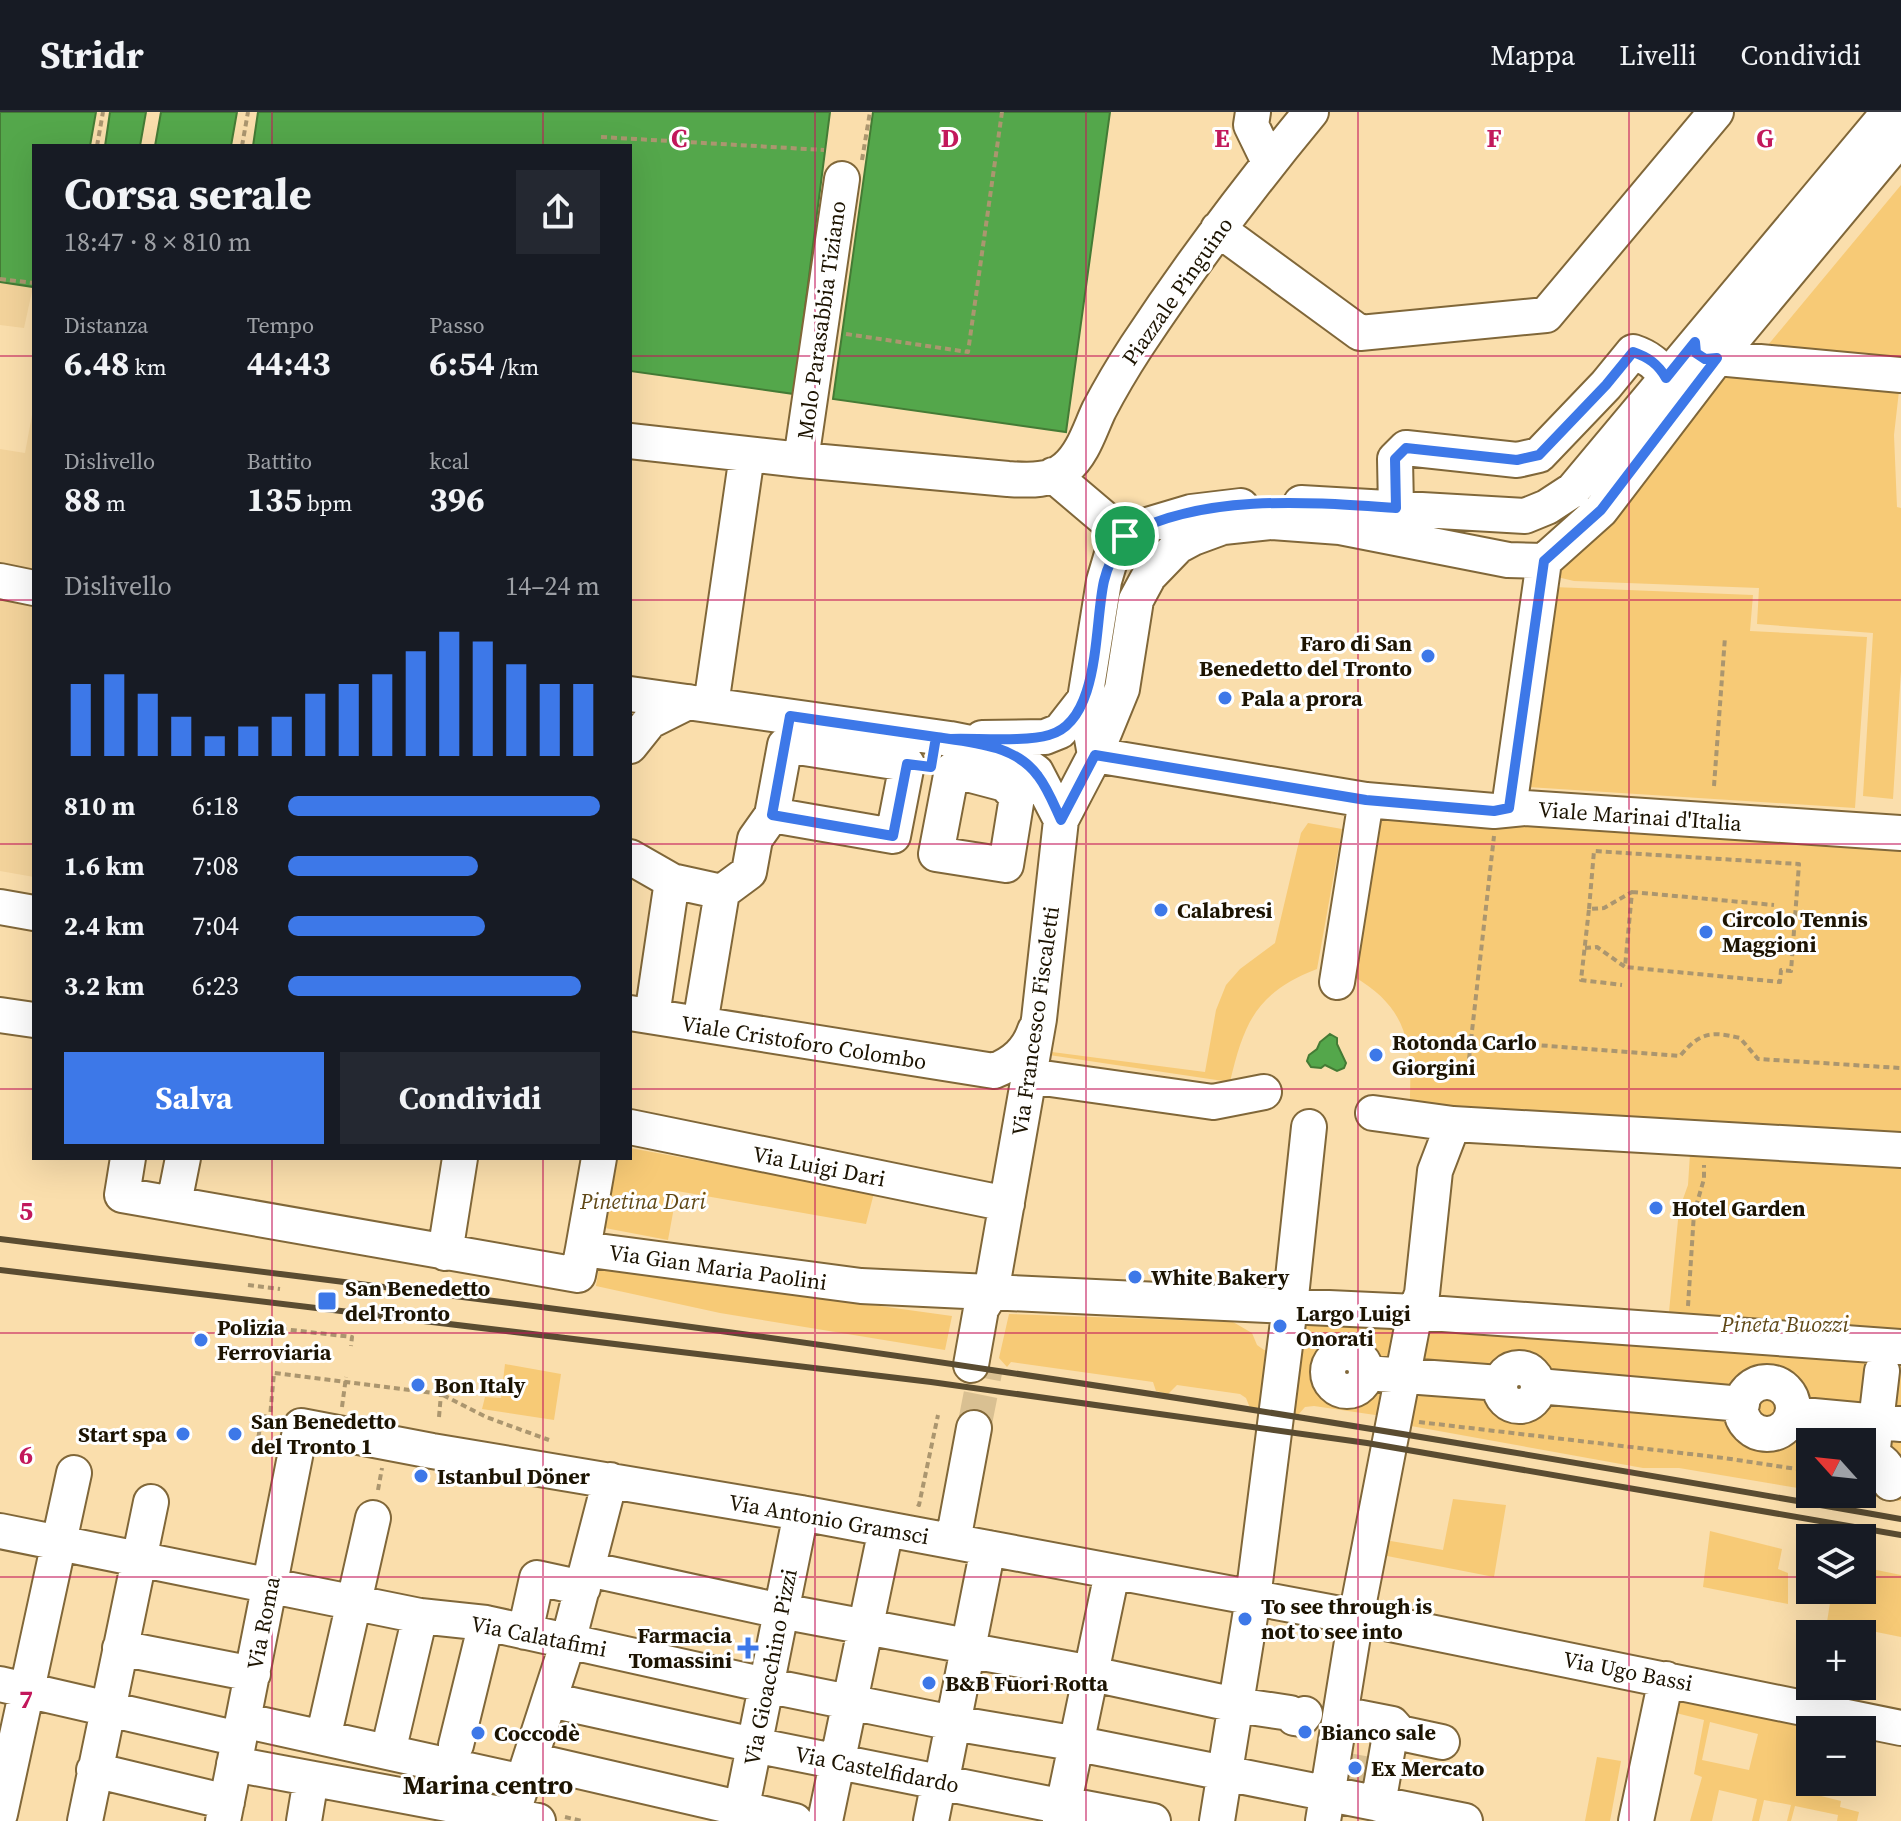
<!DOCTYPE html>
<html lang="it">
<head>
<meta charset="utf-8">
<style>
	:root { --surface:#171b24; --page:#242831; --text:#f1f3f6; --muted:#9ea1a6; --line:#363941; --accent:#3d78e8 }
	body { margin:0; font-family:"Source Serif 4",serif; background:var(--page); color:var(--text); height:100vh; display:flex; flex-direction:column; font-size:30px; white-space:nowrap }
	* { box-sizing:border-box; margin:0 }
	p { font-size:26px; color:var(--muted) }
	.icon { flex:none; width:44px; height:44px; fill:none; stroke:currentColor; stroke-width:2; stroke-linecap:round; stroke-linejoin:round }
	.map { position:relative; flex:1; overflow:hidden }
	.details { position:absolute; left:32px; top:32px; width:600px; height:1016px; display:flex; flex-direction:column; background:var(--surface); border-radius:0px; box-shadow:0 8px 32px #0002 }
	.details>* { flex:none }
	.needle { width:52px; rotate:297deg }
	.fabs { position:absolute; left:1796px; top:1316px; display:grid; gap:16px }
	.fabs a { display:grid; place-items:center; width:80px; height:80px; border-radius:0px; background:var(--surface); box-shadow:0 8px 32px #0002; font-size:40px }
	.pin { position:absolute; display:grid; place-items:center; width:68px; height:68px; color:#fff; margin:-34px; border:4px solid #fff; border-radius:50%; box-shadow:0 2px 8px #0007 }
	.round { display:grid; place-items:center; flex:none; width:84px; height:84px; border-radius:0px; background:var(--page) }
	.head { display:flex; align-items:center; justify-content:space-between; height:136px; padding:0 32px }
	h1 { font-size:44px; font-weight:700; line-height:60px }
	.figures { display:grid; grid-template-columns:repeat(3,1fr); gap:12px; height:136px; padding:8px 32px }
	.figures div { display:grid; align-content:center }
	.figures b { font-size:34px; font-weight:700 }
	.figures small { font-size:22px; font-weight:400 }
	.figures p { font-size:22px }
	.chart { height:224px; padding:16px 32px }
	.chart p { display:flex; justify-content:space-between }
	.chart svg { width:100%; height:144px; margin-top:8px; stroke:var(--accent); stroke-width:6 }
	.button { display:flex; gap:16px; margin-top:auto; padding:16px 32px }
	.button a { flex:1; height:92px; border-radius:0px; background:var(--accent); color:#fff; font-size:32px; font-weight:700; line-height:92px; text-align:center }
	.button a+a { background:var(--page); color:var(--text) }
	ul { padding:0 32px; list-style:none; font-size:26px }
	li { display:grid; grid-template-columns:128px 96px 1fr; align-items:center; height:60px }
	li i { height:20px; border-radius:10px; background:var(--accent) }
	header { display:flex; align-items:center; gap:48px; box-sizing:border-box; height:112px; padding:0 40px; background:var(--surface); border-bottom:2px solid var(--line) }
	header strong { font-size:38px }
	nav { display:flex; gap:44px; margin-inline-start:auto; font-size:28px }
	.map>svg:first-child { display:block }
	.built { fill:#f3d39b }
	.green { fill:#f7ca76; fill-rule:evenodd }
	.water { fill:#54a74b; stroke:#447b35; stroke-width:2 }
	.lines { fill:none; stroke-linecap:round; stroke-linejoin:round }
	.minor-tunnel { stroke:#d9c092; stroke-width:34; stroke-dasharray:34 17; stroke-linecap:butt }
	.minor-casing { stroke:#806739; stroke-width:38 }
	.path { stroke:#ab966f; stroke-width:4; stroke-dasharray:6 4; stroke-linecap:butt }
	.minor { stroke:#fff; stroke-width:34 }
	.rail { stroke:#5a4c31; stroke-width:6 }
	.route-casing { stroke:#fff; stroke-width:16 }
	.route { stroke:#3d78e8; stroke-width:10 }
	.grid { fill:none; stroke:#c2185b; stroke-width:2; stroke-opacity:0.55 }
	.poi-dot { fill:#3d78e8; stroke:#fff; stroke-width:3 }
	.labels { text-anchor:middle; stroke-width:6; stroke-linejoin:round; paint-order:stroke }
	.street-label { font-size:22px; fill:#1d1402; stroke:#fff }
	.poi-label { font-size:22px; font-weight:bold; fill:#1d1402; stroke:#fff; text-anchor:start }
	.park-label { font-size:22px; font-style:italic; fill:#604817; stroke:#fff }
	.quarter-label { font-size:26px; font-weight:bold; fill:#1d1402; stroke:#fff }
	.grid-label { font-size:26px; text-anchor:middle; font-weight:bold; fill:#c2185b; stroke:#fff; stroke-width:6; stroke-linejoin:round; paint-order:stroke }
</style>
</head>
<body>
<header>
<strong>Stridr</strong>
<nav><a>Mappa</a><a>Livelli</a><a>Condividi</a></nav>
</header>
<div class="map">
<svg width="1901" height="1709" viewBox="0 0 1901 1709">
	<rect width="100%" height="100%" fill="#fadeac"/>
	<path class="built" d="M0,170L33,175L24,216L0,213Z
		M34,292V765L0,759V337L25,341Z"/>
	<path class="green" d="M1901,73V256L1758,245Z
		M1726,254L1900,270L1894,323L1897,395L1901,396V559L1893,687L1863,684L1873,521L1757,512L1759,476L1574,469L1557,465L1552,457Z
		M1553,475L1753,483L1750,519L1867,525L1855,696L1528,675Z
		M1381,705L1901,739V1389L1860,1382H1862V1330H1810V1378L1679,1356H1643L1400,1312L1382,1304L1314,1294L1305,1295L1298,1303L1250,1296L1246,1286L1240,1282L1177,1273L1168,1282L1156,1279L1153,1270L1011,1250L1007,1255L999,1246L1009,1202L1233,1210L1252,1221L1257,1233L1264,1238L1303,1240L1307,1208L1395,1217L1668,1210L1679,1098L1688,1073L1691,1026L1409,1007C1412,942 1415,900 1353,864Z
		M1308,711L1342,717L1317,857C1257,880 1244,910 1230,970L1049,943L1052,940L1205,960L1216,898L1226,873L1240,857L1275,831L1301,721Z
		M630,1036L874,1081L866,1112L677,1079L668,1128L605,1116L618,1046H630Z
		M599,1155L952,1204L945,1238L720,1201L596,1174Z
		M505,1252L561,1262L554,1308L482,1297L485,1285L501,1286Z
		M1453,1387L1506,1393L1494,1465L1382,1443L1385,1428L1443,1438Z
		M1710,1419L1782,1437L1778,1457L1788,1461V1492L1703,1475Z
		M1862,1455L1901,1463V1525L1827,1510L1832,1478H1862Z
		M1679,1590L1826,1618H1810V1655L1805,1680L1841,1689L1840,1695L1859,1700L1857,1709H1837L1838,1703L1795,1694L1791,1709H1787L1791,1693L1764,1688L1759,1709H1752L1757,1687L1719,1678L1712,1709H1690L1702,1665L1694,1662L1704,1608L1676,1601ZM1710,1610L1758,1622L1749,1658L1702,1648Z
		M1597,1645L1621,1649L1610,1709H1585Z"/>
	<path class="water" d="M0,0H96L90,34H34L33,175L0,170Z
		M110,0H146L140,34H105Z
		M161,0H237L231,34H155Z
		M258,0H830L794,282L630,259V34H253Z
		M873,0H1110L1066,320L833,287Z
		M1330,922L1337,926V932L1346,951L1344,956L1337,959L1325,953L1321,956L1311,955L1307,949L1309,943L1317,937L1320,930Z"/>
	<g class="lines">
		<path class="minor-tunnel" d="M974,1316L986,1255
			M1351,1676L1363,1609"/>
		<g class="minor-casing">
			<path id="minor" d="M1253,0L1251,13L1269,50
				M1218,117L1360,221L1546,203L1716,0
				M1701,244L1705,247L1717,246L1901,263
				M630,329L801,348L1008,367C1028,368 1050,370 1066,356C1083,342 1090,317 1099,298C1110,277 1123,255 1136,235C1190,153 1249,75 1311,0
				M801,348L842,67
				M1053,363L1125,424
				M1301,391L1525,404L1547,395L1573,378L1889,0
				M1396,396L1395,347L1406,336L1517,348L1539,343L1606,273L1633,240C1648,245 1658,252 1666,266
				M0,469L34,476
				M630,582L950,627L1005,638L1036,660L1061,708
				M711,593L747,343
				M982,626L1045,625L1060,619L1085,587
				M785,633L907,652L893,724L772,703Z
				M630,634L650,609L688,590
				M1095,643L1085,587L1104,469L1112,442L1125,424L1144,414L1191,400L1241,394
				M1095,643L1366,688L1494,699L1525,696L1901,721
				M952,658L1005,672L1017,685L1006,753L936,742Z
				M1509,696L1544,449
				M630,745L672,769L722,780L700,912
				M722,780L749,760L755,727L772,703
				M0,795L34,801
				M1337,870L1366,688
				M630,901L994,959C1014,951 1028,939 1035,918
				M0,903L34,908
				M652,904L672,769
				M1029,964L1213,990L1264,980
				M1373,1001L1453,1012L1901,1038
				M630,1015L1007,1092
				M128,1046L122,1083L578,1163L583,1137L861,1174L1415,1200L1901,1235
				M174,1091L183,1046
				M583,1137L599,1046
				M445,1141L460,1046
				M1328 1260a19 19 0 1 1 38 0a19 19 0 1 1-38 0Z
				M971,1253L981,1197L991,1181L1039,907L1061,708L1095,643L1122,577L1136,488L1149,464L1178,434L1193,426L1223,415L1272,410L1340,415L1508,448L1544,449L1601,398L1717,246L1901,25
				M1500 1275a19 19 0 1 1 38 0a19 19 0 1 1-38 0Z
				M1366,1261L1500,1271
				M1741 1296a26 26 0 1 1 52 0a26 26 0 1 1-52 0Z
				M1538,1274L1742,1292
				M1792,1302L1901,1312
				M1872,1344C1885,1350 1890,1356 1890,1371
				M1862,1346L1872,1344L1882,1259
				M0,1419L420,1504L486,1511L765,1573L953,1611L1078,1632
				M953,1429L974,1316
				M588,1457L781,1499L967,1534L977,1540L1092,1561
				M525,1520L537,1466L583,1476
				M120,1536L253,1562
				M1106,1565L1236,1593L1290,1601L1294,1606L1301,1607L1305,1602
				M0,1572L239,1627
				M550,1588L754,1633L1064,1695
				M1341,1602L1392,1612L1400,1621L1442,1630
				M327,1609L373,1406
				M251,1610L514,1668
				M392,1623L420,1504
				M456,1633L486,1511
				M1089,1634L1465,1709
				M531,1648L795,1709
				M234,1652L538,1709
				M94,1658L227,1690
				M1378,1692L1392,1612
				M1074,1694L1153,1709
				M0,1702L74,1361
				M85,1709L151,1390
				M223,1709L301,1314L432,1339L801,1401L1356,1505L1901,1616
				M304,1709L311,1667
				M510,1709L568,1530L610,1368
				M739,1709L801,1401
				M825,1709L886,1417
				M931,1709L939,1669L944,1657L988,1436
				M1060,1709L1112,1461
				M1217,1709L1253,1486L1290,1194L1309,1015
				M1323,1709L1356,1505L1415,1200L1422,1182L1435,1059L1453,1012
				M1636,1709L1666,1567"/>
		</g>
		<path class="path" d="M601,25L824,38
			M97,34L103,0
			M242,34L248,0
			M862,48L870,0
			M0,167L34,171
			M846,222L968,240L1002,0
			M1714,674L1725,525
			M1632,780L1774,793
			M1589,797L1594,739L1799,752L1791,859L1781,858L1780,870L1625,855
			M1585,836L1597,835L1625,855L1632,780L1604,796L1589,797L1581,868L1622,873
			M1471,928L1494,724
			M1468,957L1471,928L1680,944C1700,920 1711,919 1740,926L1758,947L1901,956
			M248,1173L280,1177
			M1688,1194L1694,1101L1704,1067V1053
			M257,1208V1214L352,1225L351,1234
			M342,1295L346,1265
			M439,1305L441,1282
			M274,1308L270,1305L274,1261L441,1282L486,1305L549,1328
			M1419,1310L1724,1346L1810,1359
			M250,1338L256,1339L262,1304L270,1305
			M256,1339L269,1342
			M378,1378L382,1356
			M917,1392L919,1393L938,1303
			M565,1705L582,1709"/>
		<use href="#minor" class="minor"/>
		<path class="rail" d="M0,1127C335,1169 671,1209 1005,1260C1305,1304 1603,1355 1901,1407
			M0,1158L931,1270L1367,1331L1901,1423"/>
	</g>
	<g class="lines">
		<g class="route-casing">
			<path id="route" d="M1125,424C1115,439 1108,452 1104,469C1094,512 1101,609 1049,623C1026,630 975,626 950,627L936,625L790,604L772,703L893,724L907,652L931,655L936,625C971,630 1016,633 1038,664C1048,677 1054,693 1061,708L1095,643L1366,688L1494,699L1509,696L1544,449L1601,398L1717,246L1705,247L1696,241L1695,230L1666,266C1658,252 1648,245 1633,240L1606,273L1539,343L1517,348L1406,336L1395,347L1396,396C1310,390 1203,381 1125,424"/>
		</g>
		<use href="#route" class="route"/>
	</g>
	<path class="grid" d="M272,0V34M543,0V34M815,0V1709M1086,0V1709M1358,0V1709M1629,0V1709M0,244H34M630,244H1901M0,488H34M630,488H1901M0,732H34M630,732H1901M0,977H34M630,977H1901M272,1046V1709M543,1046V1709M0,1221H1901M0,1465H1810M1862,1465H1901"/>
	<g class="poi-dot">
		<circle cx="1428" cy="544" r="8"/>
		<circle cx="1225" cy="586" r="8"/>
		<circle cx="1161" cy="798" r="8"/>
		<circle cx="1706" cy="820" r="8"/>
		<circle cx="1376" cy="943" r="8"/>
		<circle cx="1656" cy="1096" r="8"/>
		<circle cx="1135" cy="1165" r="8"/>
		<rect x="317" y="1179" width="20" height="20" rx="4"/>
		<circle cx="1280" cy="1214" r="8"/>
		<circle cx="201" cy="1228" r="8"/>
		<circle cx="418" cy="1273" r="8"/>
		<circle cx="183" cy="1322" r="8"/>
		<circle cx="235" cy="1322" r="8"/>
		<circle cx="421" cy="1364" r="8"/>
		<circle cx="1245" cy="1507" r="8"/>
		<path d="M744 1524h8v8h8v8h-8v8h-8v-8h-8v-8h8z"/>
		<circle cx="929" cy="1571" r="8"/>
		<circle cx="1305" cy="1620" r="8"/>
		<circle cx="478" cy="1621" r="8"/>
		<circle cx="1355" cy="1656" r="8"/>
	</g>
	<g class="labels">
		<g class="street-label">
			<text transform="translate(1177 179) rotate(-55)" y="8">Piazzale Pinguino</text>
			<text transform="translate(821 208) rotate(-82)" y="8">Molo Parasabbia Tiziano</text>
			<text transform="translate(1640 704) rotate(4)" y="8">Viale Marinai d'Italia</text>
			<text transform="translate(1035 909) rotate(-82)" y="8">Via Francesco Fiscaletti</text>
			<text transform="translate(804 930) rotate(9)" y="8">Viale Cristoforo Colombo</text>
			<text transform="translate(819 1054) rotate(11)" y="8">Via Luigi Dari</text>
			<text transform="translate(718 1155) rotate(8)" y="8">Via Gian Maria Paolini</text>
			<text transform="translate(829 1407) rotate(10)" y="8">Via Antonio Gramsci</text>
			<text transform="translate(263 1511) rotate(-79)" y="8">Via Roma</text>
			<text transform="translate(539 1524) rotate(11)" y="8">Via Calatafimi</text>
			<text transform="translate(770 1555) rotate(-79)" y="8">Via Gioacchino Pizzi</text>
			<text transform="translate(1628 1559) rotate(11)" y="8">Via Ugo Bassi</text>
			<text transform="translate(877 1657) rotate(11)" y="8">Via Castelfidardo</text>
		</g>
		<g class="poi-label">
			<text x="1412" y="539" text-anchor="end">Faro di San<tspan x="1412" dy="25">Benedetto del Tronto</tspan></text>
			<text x="1241" y="594">Pala a prora</text>
			<text x="1177" y="806">Calabresi</text>
			<text x="1722" y="815">Circolo Tennis<tspan x="1722" dy="25">Maggioni</tspan></text>
			<text x="1392" y="938">Rotonda Carlo<tspan x="1392" dy="25">Giorgini</tspan></text>
			<text x="1672" y="1104">Hotel Garden</text>
			<text x="1151" y="1173">White Bakery</text>
			<text x="345" y="1184">San Benedetto<tspan x="345" dy="25">del Tronto</tspan></text>
			<text x="1296" y="1209">Largo Luigi<tspan x="1296" dy="25">Onorati</tspan></text>
			<text x="217" y="1223">Polizia<tspan x="217" dy="25">Ferroviaria</tspan></text>
			<text x="434" y="1281">Bon Italy</text>
			<text x="251" y="1317">San Benedetto<tspan x="251" dy="25">del Tronto 1</tspan></text>
			<text x="167" y="1330" text-anchor="end">Start spa</text>
			<text x="437" y="1372">Istanbul Döner</text>
			<text x="1261" y="1502">To see through is<tspan x="1261" dy="25">not to see into</tspan></text>
			<text x="732" y="1531" text-anchor="end">Farmacia<tspan x="732" dy="25">Tomassini</tspan></text>
			<text x="945" y="1579">B&amp;B Fuori Rotta</text>
			<text x="1321" y="1628">Bianco sale</text>
			<text x="494" y="1629">Coccodè</text>
			<text x="1371" y="1664">Ex Mercato</text>
		</g>
		<g class="park-label">
			<text x="643" y="1097">Pinetina Dari</text>
			<text x="1785" y="1220">Pineta Buozzi</text>
		</g>
		<g class="quarter-label">
			<text x="488" y="1682">Marina centro</text>
		</g>
	</g>
	<g class="grid-label">
		<text x="679" y="35">C</text>
		<text x="950" y="35">D</text>
		<text x="1222" y="35">E</text>
		<text x="1494" y="35">F</text>
		<text x="1765" y="35">G</text>
		<text x="26" y="1108">5</text>
		<text x="26" y="1352">6</text>
		<text x="26" y="1596">7</text>
	</g>
</svg>
<div class="fabs">
<a><svg class="needle" viewBox="-14 -14 28 28"><path d="M0-13l5 13h-10z" fill="#e53935"/><path d="M0 13l5-13h-10z" fill="#9ea1a6"/></svg></a>
<a><svg class="icon" aria-label="layers" viewBox="0 0 24 24"><path d="M12 4l9 5-9 5-9-5zM3 14l9 5 9-5"/></svg></a>
<a>+</a>
<a>−</a>
</div>
<div class="pin" style="left:1125px;top:424px;background:#1e9e55"><svg class="icon" aria-label="arrive" viewBox="0 0 24 24"><path d="M6 21V4h12l-3 4 3 4H6"/></svg></div>
<section class="details">
<div class="head"><div><h1>Corsa serale</h1><p>18:47 · 8 × 810 m</p></div><a class="round"><svg class="icon" aria-label="share" viewBox="0 0 24 24"><path d="M12 15V3M7 8l5-5 5 5M5 13v7h14v-7"/></svg></a></div>
<div class="figures">
<div><p>Distanza</p><b>6.48<small> km</small></b></div>
<div><p>Tempo</p><b>44:43</b></div>
<div><p>Passo</p><b>6:54<small> /km</small></b></div>
</div>
<div class="figures">
<div><p>Dislivello</p><b>88<small> m</small></b></div>
<div><p>Battito</p><b>135<small> bpm</small></b></div>
<div><p>kcal</p><b>396</b></div>
</div>
<div class="chart"><p><span>Dislivello</span>14–24 m</p>
<svg viewBox="0 0 160 44" preserveAspectRatio="none"><path d="M5 44V22M15 44V19M25 44V25M35 44V32M45 44V38M55 44V35M65 44V32M75 44V25M85 44V22M95 44V19M105 44V12M115 44V6M125 44V9M135 44V16M145 44V22M155 44V22"/></svg>
</div>
<ul>
<li><b>810 m</b>6:18<i style="width:100%"></i></li>
<li><b>1.6 km</b>7:08<i style="width:61%"></i></li>
<li><b>2.4 km</b>7:04<i style="width:63%"></i></li>
<li><b>3.2 km</b>6:23<i style="width:94%"></i></li>
</ul>
<div class="button"><a>Salva</a><a>Condividi</a></div>
</section>
</div>
</body>
</html>
